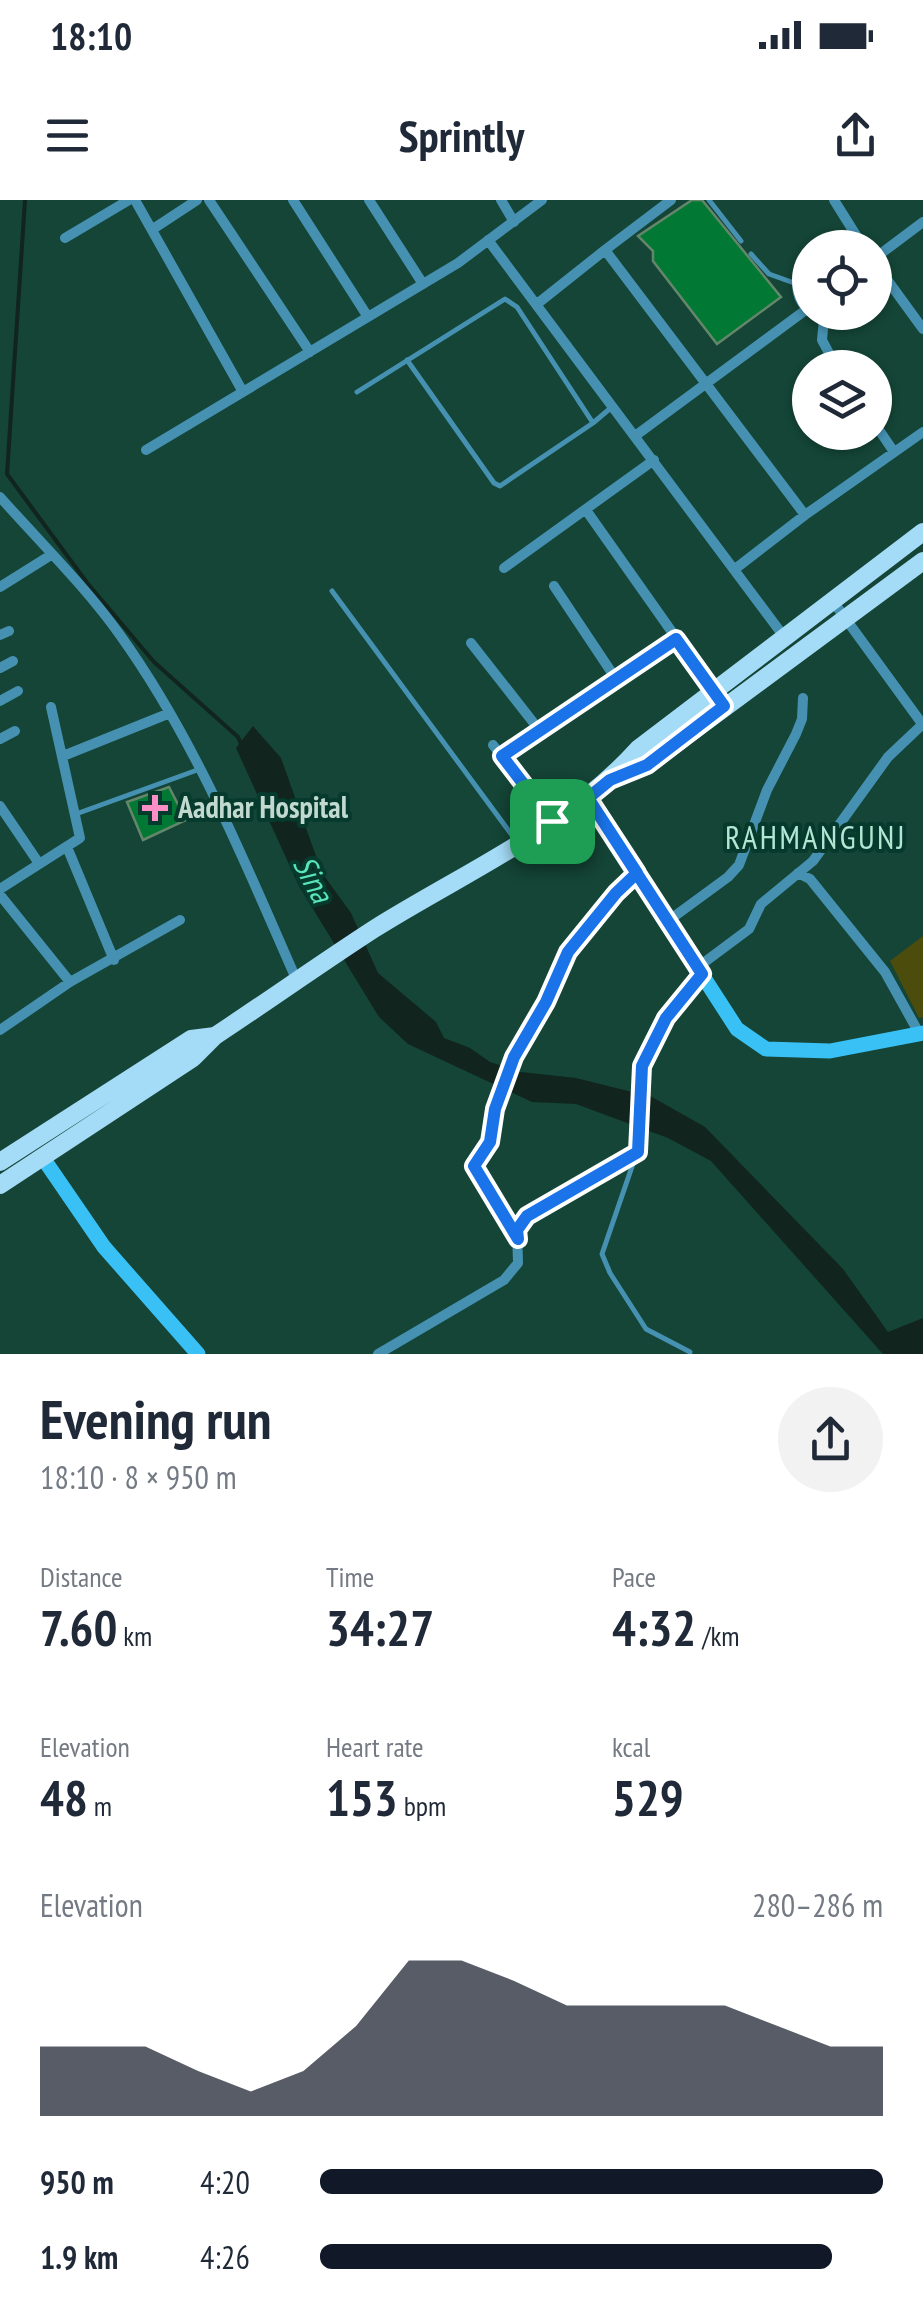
<!DOCTYPE html>
<html lang="en">
<head>
<meta charset="utf-8">
<style>
	:root { --surface:#fff; --page:#f2f2f3; --text:#1f2937; --muted:#747a83; --accent:#111827 }
	body { margin:0; font-family:"PT Sans Narrow",sans-serif; background:var(--page); color:var(--text); height:100vh; display:flex; flex-direction:column; font-size:38px; white-space:nowrap }
	* { box-sizing:border-box; margin:0 }
	p { font-size:32px; color:var(--muted) }
	.icon { flex:none; width:55px; height:55px; fill:none; stroke:currentColor; stroke-width:2; stroke-linecap:round; stroke-linejoin:round }
	.map { position:relative; height:1154px; overflow:hidden }
	.side { display:flex; flex-direction:column; background:var(--surface); flex:1 }
	.side>* { flex:none }
	.tools { position:absolute; left:792px; top:30px; display:grid; gap:20px }
	.tools a { display:grid; place-items:center; width:100px; height:100px; border-radius:50%; background:var(--surface); box-shadow:0 2px 8px #0004; font-size:50px }
	.pin { position:absolute; display:grid; place-items:center; width:85px; height:85px; color:#fff; margin:-42px; border-radius:20px; box-shadow:0 5px 15px #0006 }
	.round { display:grid; place-items:center; flex:none; width:105px; height:105px; border-radius:52px; background:var(--page) }
	.overview { display:flex; align-items:center; justify-content:space-between; height:170px; padding:0 40px }
	h1 { font-size:55px; font-weight:700; line-height:75px }
	.figures { display:grid; grid-template-columns:repeat(3,1fr); gap:15px; height:170px; padding:10px 40px }
	.figures div { display:grid; align-content:center }
	.figures b { font-size:50px; font-weight:700 }
	.figures small { font-size:28px; font-weight:400 }
	.figures p { font-size:28px }
	.chart { height:280px; padding:20px 40px }
	.chart p { display:flex; justify-content:space-between }
	.chart svg { width:100%; height:180px; margin-top:10px; fill:var(--accent); opacity:.7 }
	ul { padding:0 40px; list-style:none; font-size:32px }
	li { display:grid; grid-template-columns:160px 120px 1fr; align-items:center; height:75px }
	li i { height:25px; border-radius:12px; background:var(--accent) }
	.status { display:flex; justify-content:space-between; align-items:center; height:70px; padding:0 50px; background:var(--surface); direction:ltr }
	.status svg { height:28px; fill:currentColor }
	header { display:flex; justify-content:space-between; align-items:center; height:130px; padding:0 40px; background:var(--surface); font-size:45px; font-weight:700 }
	.map>svg:first-child { display:block }
	.green { fill:#4c4c0c }
	.water { fill:#11241e }
	.lines { fill:none; stroke-linecap:round; stroke-linejoin:round }
	.stream { stroke:#11241e; stroke-width:4 }
	.building { fill:#017833; stroke:#64866a; stroke-width:2.5 }
	.lane { stroke:#4691b2; stroke-width:5 }
	.street { stroke:#4691b2; stroke-width:10 }
	.secondary { stroke:#39c1f6; stroke-width:15 }
	.primary { stroke:#a4dbf6; stroke-width:18 }
	.route-casing { stroke:#fff; stroke-width:20 }
	.route { stroke:#1a73e8; stroke-width:12 }
	.poi-dot { fill:#fb8fc5; stroke:#063a2c; stroke-width:4 }
	.labels { text-anchor:middle; stroke-width:8; stroke-linejoin:round; paint-order:stroke }
	.poi-label { font-size:30px; font-weight:bold; fill:#c1d9cf; stroke:#063a2c; text-anchor:start }
	.neighbourhood-label { font-size:32px; letter-spacing:2.5px; fill:#b4e6d3; stroke:#063a2c }
	.water-label { font-size:32px; font-style:italic; fill:#59e4b9; stroke:#063a2c }
</style>
</head>
<body>
<div class="status"><b>18:10</b><svg viewBox="0 0 49 12"><path d="M0 12V9h3v3zM5 12V6h3v6zM10 12V3h3v9zM15 12V0h3v12zM26 1h20v11H26zM47 4h2v5h-2z"/></svg></div>
<header><svg class="icon" aria-label="menu" viewBox="0 0 24 24"><path d="M4 6h16M4 12h16M4 18h16"/></svg>Sprintly<svg class="icon" aria-label="share" viewBox="0 0 24 24"><path d="M12 15V3M7 8l5-5 5 5M5 13v7h14v-7"/></svg></header>
<div class="map">
<svg width="923" height="1154" viewBox="0 0 923 1154">
	<rect width="100%" height="100%" fill="#144536"/>
	<path class="green" d="M923,736V817L919,818L890,761Z"/>
	<path class="water" d="M253,526L281,558L322,673L351,713L378,773L436,822L444,838L470,848L490,862L521,872L576,878L652,897L705,927L843,1069L888,1132L923,1118V1154H883L711,961L668,938L576,904L532,902L408,844L379,817L299,686L236,548Z"/>
	<g class="lines">
		<path class="stream" d="M25,0L7,274L88,384L154,462L238,537L241,544"/>
	</g>
	<path class="building" d="M692,0H702L781,97L717,144L653,61V51L638,36Z
		M169,587L186,620L143,640L127,602Z"/>
	<g class="lines">
		<path class="lane" d="M709,0L741,41
			M751,54L769,74L797,84
			M407,160L494,283L500,286L593,223L613,206
			M357,192L505,99L517,107L593,223
			M332,391L517,642
			M76,614L200,569
			M636,955L602,1054L610,1073L646,1129L690,1152"/>
		<path class="street" d="M135,0L243,192
			M209,0L310,152
			M293,0L368,117
			M369,0L423,84
			M501,0L514,22
			M671,0L605,50L805,315L923,232
			M834,0L864,48
			M153,29L197,0
			M65,38L129,0
			M488,40L785,438
			M875,58L923,22
			M810,60C778,90 812,134 851,112
			M875,63L923,129
			M537,104L605,50
			M824,119L822,140L837,168
			M875,224L894,252
			M635,236L807,109
			M146,250L458,63L542,0
			M0,297C40,342 85,386 120,435C196,541 245,663 297,781
			M586,310L715,493
			M504,368L654,260
			M735,369L805,315
			M554,386L616,479
			M0,387L51,355
			M832,400L923,525
			M0,435L9,431
			M471,443L540,531
			M0,468L13,461
			M0,501L18,491
			M0,539L15,531
			M493,545L552,621
			M63,556L170,513
			M502,556L676,439
			M0,606L38,662
			M67,647L114,760
			M798,673L810,679L885,772L919,833
			M0,689L80,638L51,507
			M0,695L70,782
			M668,721L728,677L739,665L767,590L796,534L802,519L803,498
			M698,767L749,729L761,704L813,661L888,557L923,524
			M0,830L70,782L180,720
			M516,1036L474,965L490,942L495,909L514,857L546,802L568,752L616,693L637,673
			M378,1154L504,1080L518,1063L517,1029L521,1022L637,953L642,866L665,818L703,775"/>
		<path class="secondary" d="M588,598L737,829L766,849L830,851L923,833
			M43,958L104,1047L198,1154"/>
		<path class="primary" d="M618,577L647,565L923,361
			M0,962L191,839L215,836
			M0,985L193,858L215,836C268,801 320,764 374,729C463,673 566,629 638,549L923,332"/>
	</g>
	<g class="lines">
		<g class="route-casing">
			<path id="route" d="M552,621L588,598L637,673L616,693L568,752L546,802L514,857L495,909L490,942L474,966L518,1039L517,1030L527,1016L638,952L642,866L666,818L702,774L588,598L610,580L647,565L724,506L676,439L502,556L552,621"/>
		</g>
		<use href="#route" class="route"/>
	</g>
	<path class="poi-dot" d="M150 593h10v10h10v10h-10v10h-10v-10h-10v-10h10z"/>
	<g class="labels">
		<g class="poi-label">
			<text x="178" y="618">Aadhar Hospital</text>
		</g>
		<g class="neighbourhood-label">
			<text x="816" y="649">RAHMANGUNJ</text>
		</g>
		<g class="water-label">
			<text transform="translate(313 679) rotate(62)" y="11">Sina</text>
		</g>
	</g>
</svg>
<div class="tools">
<a><svg class="icon" aria-label="locate" viewBox="0 0 24 24"><circle cx="12" cy="12" r="6"/><path d="M12 2v4M12 18v4M2 12h4M18 12h4"/></svg></a>
<a><svg class="icon" aria-label="layers" viewBox="0 0 24 24"><path d="M12 4l9 5-9 5-9-5zM3 14l9 5 9-5"/></svg></a>
</div>
<div class="pin" style="left:552px;top:621px;background:#1e9e55"><svg class="icon" aria-label="arrive" viewBox="0 0 24 24"><path d="M6 21V4h12l-3 4 3 4H6"/></svg></div>
</div>
<section class="side">
<div class="overview"><div><h1>Evening run</h1><p>18:10 · 8 × 950 m</p></div><a class="round"><svg class="icon" aria-label="share" viewBox="0 0 24 24"><path d="M12 15V3M7 8l5-5 5 5M5 13v7h14v-7"/></svg></a></div>
<div class="figures">
<div><p>Distance</p><b>7.60<small> km</small></b></div>
<div><p>Time</p><b>34:27</b></div>
<div><p>Pace</p><b>4:32<small> /km</small></b></div>
</div>
<div class="figures">
<div><p>Elevation</p><b>48<small> m</small></b></div>
<div><p>Heart rate</p><b>153<small> bpm</small></b></div>
<div><p>kcal</p><b>529</b></div>
</div>
<div class="chart"><p><span>Elevation</span>280–286 m</p>
<svg viewBox="0 0 160 44" preserveAspectRatio="none"><path d="M0 44V27L10 27L20 27L30 33L40 38L50 33L60 22L70 6L80 6L90 11L100 17L110 17L120 17L130 17L140 22L150 27L160 27V44z"/></svg>
</div>
<ul>
<li><b>950 m</b>4:20<i style="width:100%"></i></li>
<li><b>1.9 km</b>4:26<i style="width:91%"></i></li>
</ul>
</section>
</body>
</html>
